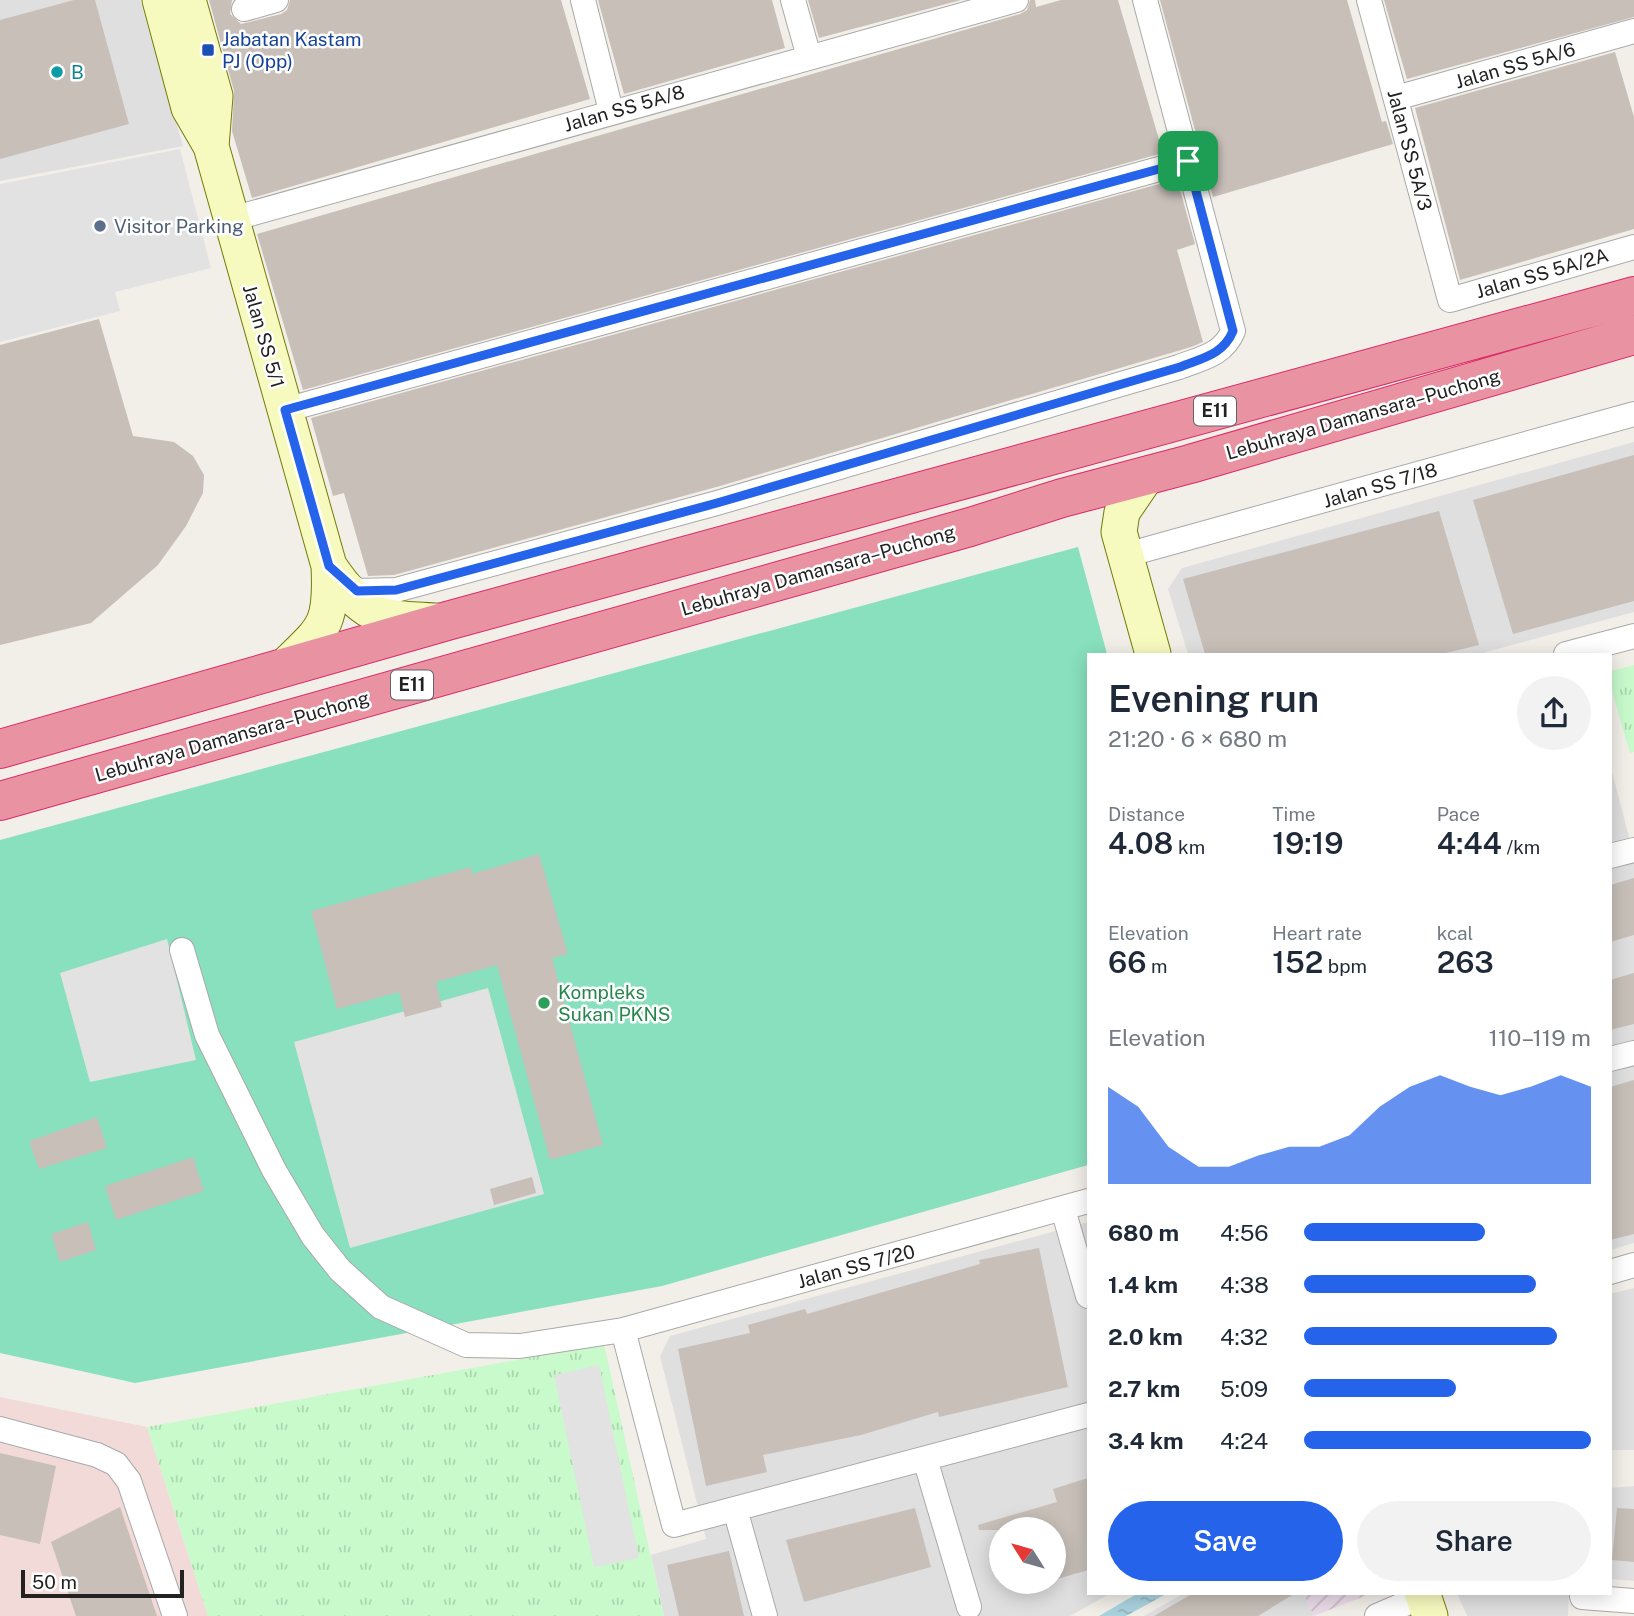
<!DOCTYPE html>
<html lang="en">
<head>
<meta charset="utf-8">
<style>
	:root { --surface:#fff; --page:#f2f2f3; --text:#1f2937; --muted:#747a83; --accent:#2563eb }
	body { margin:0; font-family:"Public Sans",sans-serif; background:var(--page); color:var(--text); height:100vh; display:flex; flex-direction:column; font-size:26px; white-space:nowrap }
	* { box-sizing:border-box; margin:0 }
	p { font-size:23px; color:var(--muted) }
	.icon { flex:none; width:38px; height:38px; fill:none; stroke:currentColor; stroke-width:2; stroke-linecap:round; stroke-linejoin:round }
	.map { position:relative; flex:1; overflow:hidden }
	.sheet { position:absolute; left:1087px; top:653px; width:525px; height:942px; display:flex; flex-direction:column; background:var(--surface); border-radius:0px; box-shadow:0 4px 18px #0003 }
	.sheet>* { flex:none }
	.needle { width:46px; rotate:307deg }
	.tools { position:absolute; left:989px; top:1517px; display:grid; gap:14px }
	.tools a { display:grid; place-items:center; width:77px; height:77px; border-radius:50%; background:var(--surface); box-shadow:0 4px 18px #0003; font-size:35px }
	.scale { position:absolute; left:21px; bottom:18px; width:163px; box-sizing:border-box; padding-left:7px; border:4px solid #222; border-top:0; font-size:19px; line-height:24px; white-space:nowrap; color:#222; -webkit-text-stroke:5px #fff; paint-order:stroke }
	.pin { position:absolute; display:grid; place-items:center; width:60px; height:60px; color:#fff; margin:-30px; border-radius:14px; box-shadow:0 4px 10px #0006 }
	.round { display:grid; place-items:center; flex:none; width:74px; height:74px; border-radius:37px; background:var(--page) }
	.headline { display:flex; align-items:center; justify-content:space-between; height:119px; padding:0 21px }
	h1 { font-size:38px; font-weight:600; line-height:52px }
	.metrics { display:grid; grid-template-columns:repeat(3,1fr); gap:10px; height:119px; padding:7px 21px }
	.metrics div { display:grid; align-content:center }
	.metrics b { font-size:30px; font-weight:600 }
	.metrics small { font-size:19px; font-weight:400 }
	.metrics p { font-size:19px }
	.chart { height:196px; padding:14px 21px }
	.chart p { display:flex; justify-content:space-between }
	.chart svg { width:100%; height:126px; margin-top:7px; fill:var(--accent); opacity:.7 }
	.primary-button { display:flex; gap:14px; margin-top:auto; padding:14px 21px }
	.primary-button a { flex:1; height:80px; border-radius:42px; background:var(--accent); color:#fff; font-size:28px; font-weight:600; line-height:80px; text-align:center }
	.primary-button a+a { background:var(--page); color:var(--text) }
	ul { padding:0 21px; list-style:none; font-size:23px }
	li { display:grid; grid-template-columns:112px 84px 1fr; align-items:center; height:52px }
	li i { height:18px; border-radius:9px; background:var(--accent) }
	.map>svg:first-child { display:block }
	.residential { fill:#e0dfdf; fill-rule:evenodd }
	.commercial { fill:#f2dad9 }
	.industrial { fill:url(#industrial-furrows) }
	.park { fill:url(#park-tufts) }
	.pitch { fill:#88e0be }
	.parking { fill:#e2e2e2 }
	.water { fill:url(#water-ripples) }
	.building { fill:#c7bfb8 }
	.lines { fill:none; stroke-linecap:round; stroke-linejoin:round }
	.street-casing { stroke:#a9a9a9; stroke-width:26 }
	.secondary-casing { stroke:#707d05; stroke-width:37 }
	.highway-casing { stroke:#dc2a67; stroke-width:40 }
	.street { stroke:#fff; stroke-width:24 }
	.secondary { stroke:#f7fabf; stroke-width:35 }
	.highway { stroke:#e892a2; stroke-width:38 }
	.route-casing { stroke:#fff; stroke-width:14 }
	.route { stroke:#2563eb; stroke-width:9 }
	.transit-dot { fill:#1a4fb4; stroke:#fff; stroke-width:2.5 }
	.culture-dot { fill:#0f9aa8; stroke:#fff; stroke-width:2.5 }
	.service-dot { fill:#5c6f8a; stroke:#fff; stroke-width:2.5 }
	.leisure-dot { fill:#2e9e5b; stroke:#fff; stroke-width:2.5 }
	.labels { text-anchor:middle; stroke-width:5; stroke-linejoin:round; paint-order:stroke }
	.shield { fill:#fff; stroke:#646464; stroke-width:2 }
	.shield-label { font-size:18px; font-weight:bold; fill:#222 }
	.transit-label { font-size:19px; fill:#164399; stroke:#fff; text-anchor:start }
	.street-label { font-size:19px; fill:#222; stroke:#fff }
	.culture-label { font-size:19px; fill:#0d838f; stroke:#fff; text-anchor:start }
	.service-label { font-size:19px; fill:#4e5e75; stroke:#fff; text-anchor:start }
	.leisure-label { font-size:19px; fill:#27864d; stroke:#fff; text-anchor:start }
</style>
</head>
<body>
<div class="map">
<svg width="1634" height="1616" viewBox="0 0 1634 1616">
	<defs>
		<pattern id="industrial-furrows" width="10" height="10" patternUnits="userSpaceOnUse" patternTransform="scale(1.75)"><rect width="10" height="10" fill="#ebdbe8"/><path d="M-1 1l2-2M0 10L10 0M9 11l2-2" fill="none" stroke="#c9bcc7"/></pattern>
		<pattern id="park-tufts" width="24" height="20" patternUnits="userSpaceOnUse" patternTransform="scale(1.75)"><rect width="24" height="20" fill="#c8facc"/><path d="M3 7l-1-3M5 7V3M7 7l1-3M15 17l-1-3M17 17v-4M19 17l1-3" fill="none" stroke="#acd6af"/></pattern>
		<pattern id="water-ripples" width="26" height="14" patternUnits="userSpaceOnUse" patternTransform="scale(1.75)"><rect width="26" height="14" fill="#aad3df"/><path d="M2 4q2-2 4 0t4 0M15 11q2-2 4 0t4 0" fill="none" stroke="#92b5bf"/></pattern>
	</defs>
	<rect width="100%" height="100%" fill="#f2efe9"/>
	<path class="residential" d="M0,0H140L183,146L0,181Z
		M1634,442V612L1479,654H1188L1168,589L1182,568Z
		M1610,764L1634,856V1243L1610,1250Z
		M1088,1222V1592L1111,1593L1070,1616H664L651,1555L706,1539L660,1356L670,1336ZM1001,1530H1054V1582H1001Z
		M1634,1288V1450H1610V1294Z
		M1634,1486V1581L1610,1579V1488Z
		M1186,1592L1303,1593L1314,1616H1144Z
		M1457,1593H1569L1568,1616H1467Z"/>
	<path class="commercial" d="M0,1397L147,1427L208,1616H0Z"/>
	<path class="industrial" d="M1303,1593H1372L1314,1616Z"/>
	<path class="park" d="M1634,665V752L1630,753L1610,684V671Z
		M604,1344L664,1616H208L147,1427Z"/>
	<path class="pitch" d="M1078,547L1107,654H1088V1165L662,1286L135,1383L0,1353V840Z"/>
	<path class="parking" d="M180,149L211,268L115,292L120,311L0,342V184Z
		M167,939L196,1060L90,1082L60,973Z
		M488,988L544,1194L350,1248L294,1042Z
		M599,1365L639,1558L594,1567L554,1375Z"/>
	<path class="water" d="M1140,1592L1168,1593L1126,1616H1099Z"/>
	<path class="building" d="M74,0H95L129,124L0,159V20Z
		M209,0H232L230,14L241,24L281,14L287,10L290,0H561L590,99L252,198L232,131L234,91Z
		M598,0H772L785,48L624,94Z
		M808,0H961L819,38Z
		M1030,0H1035L1036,7L1061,0H1118L1163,153L303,390L257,234L1020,14L1027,10Z
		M1160,0H1347L1382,122L1386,121L1393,144L1213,197Z
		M1384,0H1634V17L1407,79Z
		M1615,52L1634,117V229L1460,280L1415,108Z
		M1177,179L1195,244L1177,250L1203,342L1191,347L720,486L394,575L368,576L344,493L333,496L311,418Z
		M99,319L133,436L174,442L193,456L204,475L203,493L186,526L158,565L91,623L0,645V345Z
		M1634,455V601L1513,634L1473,500Z
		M1439,511L1479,645L1442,654H1205L1183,579Z
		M539,854L568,954L552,958L603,1145L550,1160L497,965L436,982L442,1007L405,1017L399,992L337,1009L311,911L471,867L472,874Z
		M1634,878V935L1610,942V885Z
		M1634,973V1024L1610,1030V980Z
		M1634,1080V1234L1610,1240V1087Z
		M97,1117L107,1148L39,1169L29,1141Z
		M193,1157L204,1191L116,1220L105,1186Z
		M532,1177L536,1193L494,1205L490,1189Z
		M88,1222L96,1250L60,1262L51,1234Z
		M1039,1248L1068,1387L939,1417L938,1412L861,1435L763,1455L767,1472L706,1486L678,1349L750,1333L748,1325L805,1309L807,1314L980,1264L979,1260Z
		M0,1453L56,1466L40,1544L0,1535Z
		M1088,1478V1570L1054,1580V1530H979L978,1525L1057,1502L1053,1489Z
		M120,1507L157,1616H76L51,1542Z
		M915,1508L931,1567L804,1602L786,1540Z
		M1617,1508L1634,1509V1562L1612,1560Z
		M729,1551L744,1616H679L667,1565Z
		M1195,1592H1297L1258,1616H1154Z"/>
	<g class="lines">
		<g class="street-casing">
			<path id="street" d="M583,0L611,111
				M793,0L809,57
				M1369,0L1450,300L1634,247
				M244,9L276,0
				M1396,98L1634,31
				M232,219L1016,0
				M285,410L1188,161
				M1126,555L1634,414
				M345,580L357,591L396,590L717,503L1179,367C1202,358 1223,355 1233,331L1145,0
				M1566,654L1634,636
				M1610,856L1634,850
				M182,950L207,1035L274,1170L313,1236L340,1270L381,1307L466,1345L520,1346L623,1330L1088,1201
				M1610,1059L1634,1053
				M1063,1209L1088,1296
				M1610,1272L1634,1265
				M623,1330L674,1525L1088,1415
				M0,1429L97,1455L116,1464L129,1481L175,1616
				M925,1459L969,1607
				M735,1509L765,1616
				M1582,1597L1634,1601
				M1377,1616L1423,1596"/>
		</g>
		<g class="secondary-casing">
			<path id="secondary" d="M160,0L189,108L211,146L329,566C332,627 324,628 282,669
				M188,0L215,96L211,146
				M1148,474L1122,512L1119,532L1153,654
				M329,566C365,618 374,618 436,621
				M1422,1592L1430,1616"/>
		</g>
		<g class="highway-casing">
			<path id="highway" d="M0,749L447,621L1634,296
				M0,801L970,527L1062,498L1190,464L1634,335"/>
		</g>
		<use href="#street" class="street"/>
		<use href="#secondary" class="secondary"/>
		<use href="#highway" class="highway"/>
	</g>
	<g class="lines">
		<g class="route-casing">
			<path id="route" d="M1188,161L1233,331C1223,355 1202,358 1180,367L717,503L396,590L357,591L329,566L285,410Z"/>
		</g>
		<use href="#route" class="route"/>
	</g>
	<rect class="transit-dot" x="201" y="43" width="14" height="14" rx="3.5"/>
	<circle class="culture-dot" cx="57" cy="72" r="7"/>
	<circle class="service-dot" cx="100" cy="226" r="7"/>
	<circle class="leisure-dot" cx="544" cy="1003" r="7"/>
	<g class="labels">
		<g class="shield">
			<rect x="1194" y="396.5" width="42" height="29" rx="5"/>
			<rect x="391" y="670.5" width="42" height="29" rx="5"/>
		</g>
		<g class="shield-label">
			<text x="1215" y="417">E11</text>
			<text x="412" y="691">E11</text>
		</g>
		<g class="transit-label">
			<text x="222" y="46">Jabatan Kastam<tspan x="222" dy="22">PJ (Opp)</tspan></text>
		</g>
		<g class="street-label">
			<text transform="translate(1515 65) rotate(-16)" y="7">Jalan SS 5A/6</text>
			<text transform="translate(624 108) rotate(-16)" y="7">Jalan SS 5A/8</text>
			<text transform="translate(1410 150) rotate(75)" y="7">Jalan SS 5A/3</text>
			<text transform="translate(1542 273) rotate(-16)" y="7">Jalan SS 5A/2A</text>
			<text transform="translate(264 336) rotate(74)" y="7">Jalan SS 5/1</text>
			<text transform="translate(1363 414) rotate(-16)" y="7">Lebuhraya Damansara–Puchong</text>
			<text transform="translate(1380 485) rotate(-16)" y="7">Jalan SS 7/18</text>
			<text transform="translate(818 570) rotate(-16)" y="7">Lebuhraya Damansara–Puchong</text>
			<text transform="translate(232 736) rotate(-16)" y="7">Lebuhraya Damansara–Puchong</text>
			<text transform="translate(856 1266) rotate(-15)" y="7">Jalan SS 7/20</text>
		</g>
		<g class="culture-label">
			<text x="71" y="79">B</text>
		</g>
		<g class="service-label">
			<text x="114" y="233">Visitor Parking</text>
		</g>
		<g class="leisure-label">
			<text x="558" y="999">Kompleks<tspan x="558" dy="22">Sukan PKNS</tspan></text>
		</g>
	</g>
</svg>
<div class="tools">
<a><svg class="needle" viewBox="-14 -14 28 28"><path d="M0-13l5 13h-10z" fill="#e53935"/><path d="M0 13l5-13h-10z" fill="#747a83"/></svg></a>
</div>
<div class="scale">50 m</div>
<div class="pin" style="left:1188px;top:161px;background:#1e9e55"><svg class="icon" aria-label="arrive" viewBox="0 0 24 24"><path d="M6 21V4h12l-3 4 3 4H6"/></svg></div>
<section class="sheet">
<div class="headline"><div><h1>Evening run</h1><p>21:20 · 6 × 680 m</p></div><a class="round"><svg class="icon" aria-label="share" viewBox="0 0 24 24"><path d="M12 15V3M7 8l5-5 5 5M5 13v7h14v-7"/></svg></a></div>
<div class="metrics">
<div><p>Distance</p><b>4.08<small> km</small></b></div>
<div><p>Time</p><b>19:19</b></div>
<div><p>Pace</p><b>4:44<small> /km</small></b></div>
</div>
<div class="metrics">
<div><p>Elevation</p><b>66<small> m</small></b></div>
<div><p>Heart rate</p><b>152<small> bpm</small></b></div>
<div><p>kcal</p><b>263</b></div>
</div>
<div class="chart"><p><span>Elevation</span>110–119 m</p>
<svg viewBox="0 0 160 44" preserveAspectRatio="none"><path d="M0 44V10L10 17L20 31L30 38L40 38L50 34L60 31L70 31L80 27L90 17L100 10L110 6L120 10L130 13L140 10L150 6L160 10V44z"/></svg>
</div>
<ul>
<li><b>680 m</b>4:56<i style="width:63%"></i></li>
<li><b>1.4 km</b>4:38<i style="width:81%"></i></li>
<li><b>2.0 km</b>4:32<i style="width:88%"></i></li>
<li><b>2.7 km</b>5:09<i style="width:53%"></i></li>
<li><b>3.4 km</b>4:24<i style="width:100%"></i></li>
</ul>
<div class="primary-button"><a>Save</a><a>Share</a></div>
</section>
</div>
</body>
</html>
